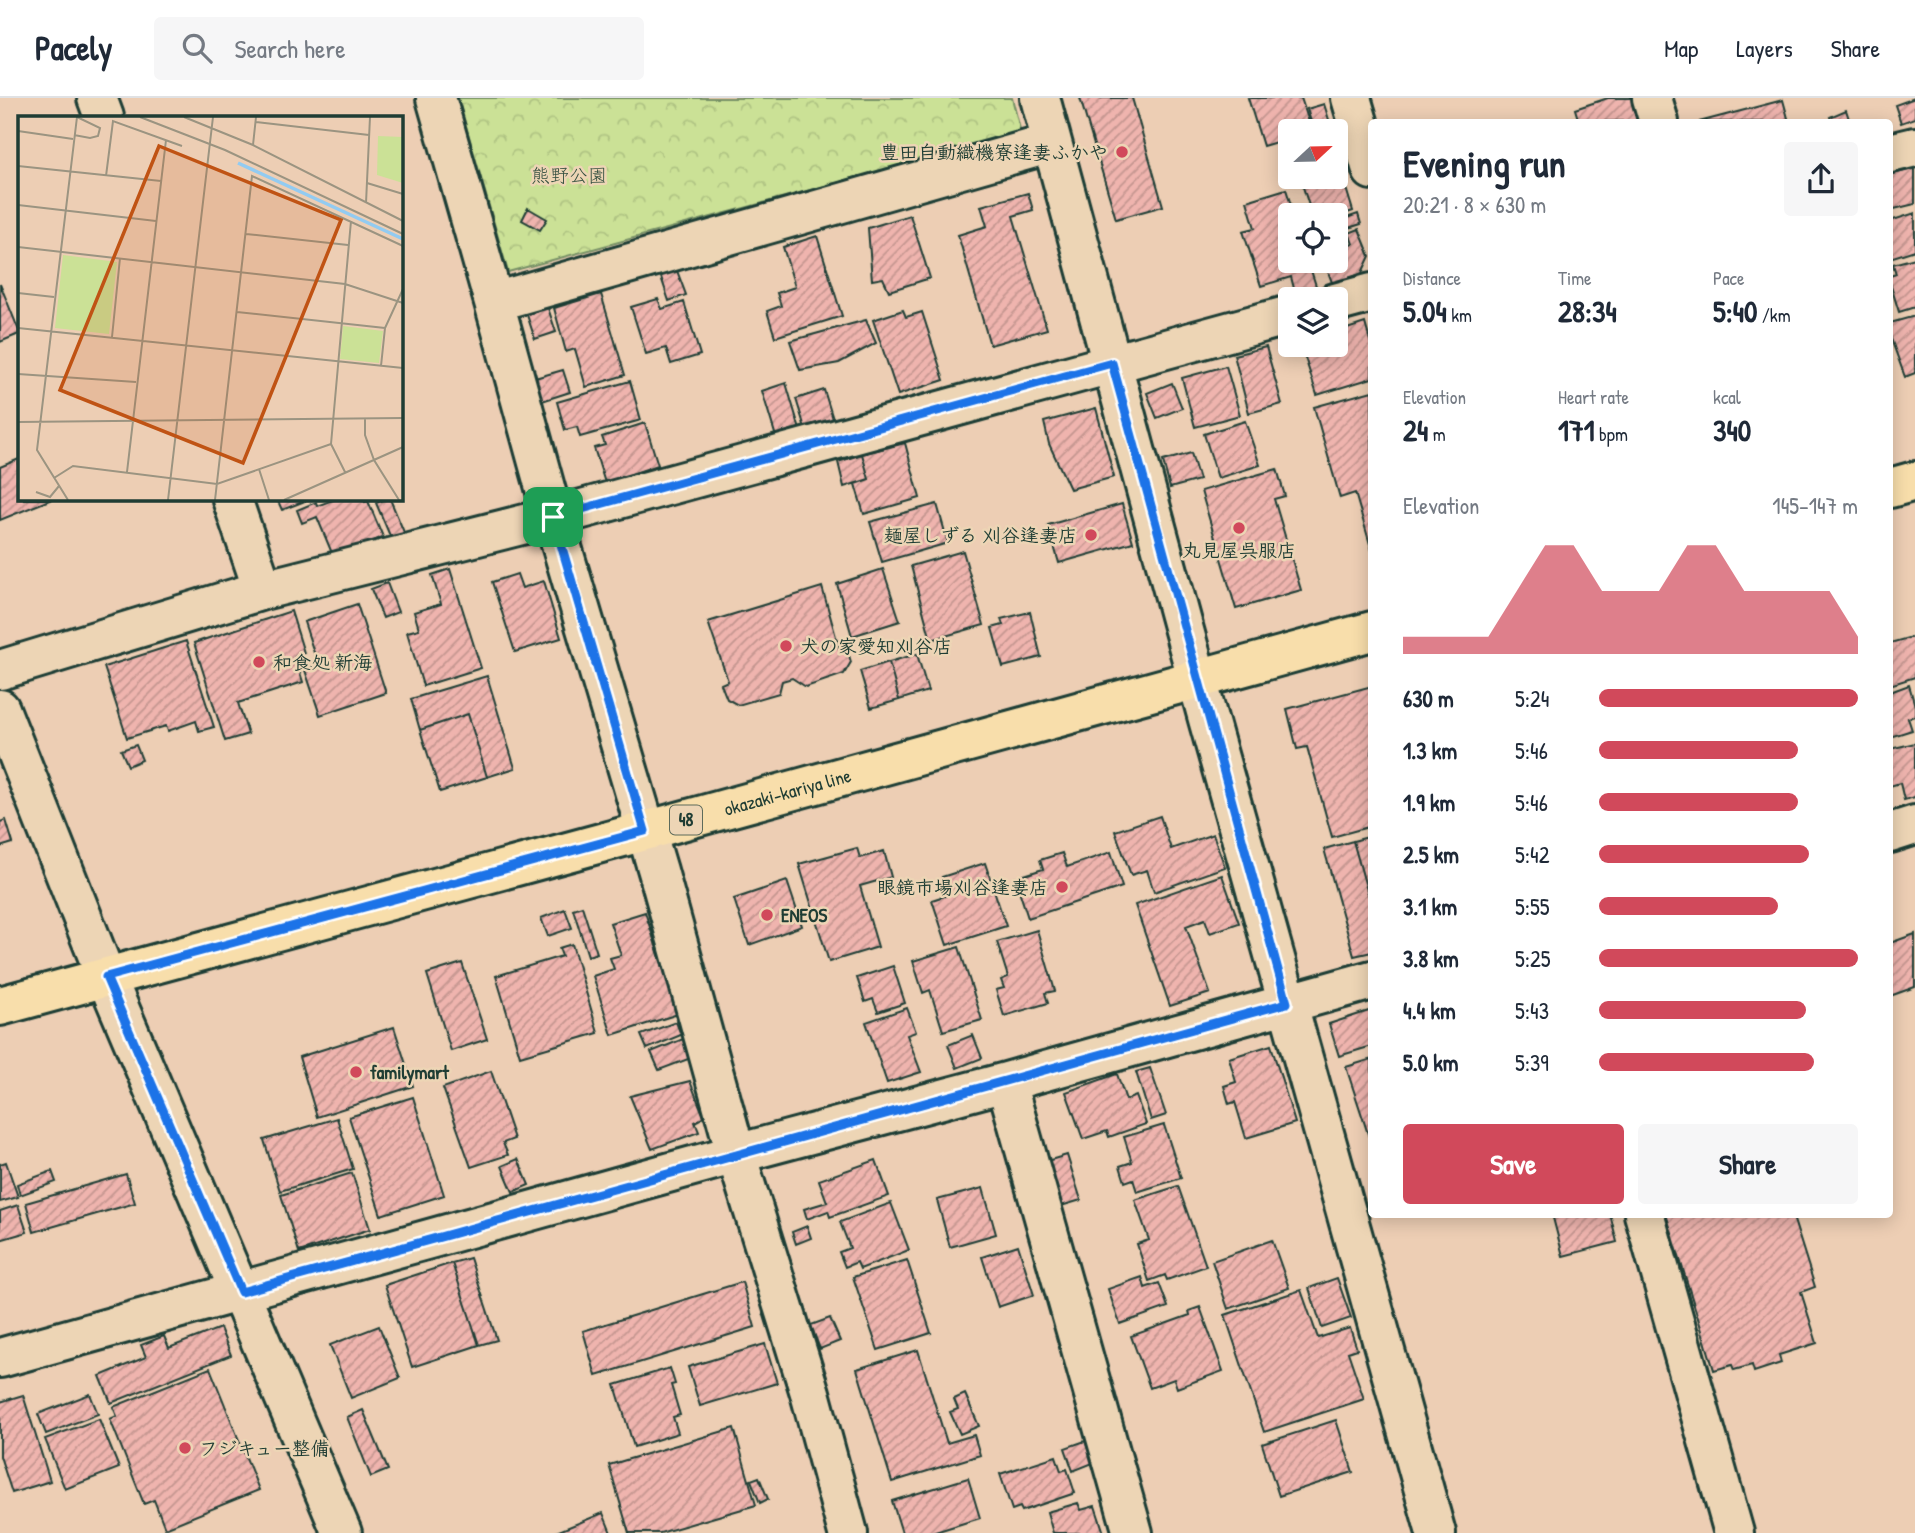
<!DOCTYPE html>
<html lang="en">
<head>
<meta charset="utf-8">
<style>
	:root { --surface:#fff; --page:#f6f6f7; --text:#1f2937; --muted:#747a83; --line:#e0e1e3; --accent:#d1495b }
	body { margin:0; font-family:"Patrick Hand","Klee One",sans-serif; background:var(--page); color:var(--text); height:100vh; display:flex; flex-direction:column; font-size:26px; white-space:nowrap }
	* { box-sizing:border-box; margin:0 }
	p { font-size:23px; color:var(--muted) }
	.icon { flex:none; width:38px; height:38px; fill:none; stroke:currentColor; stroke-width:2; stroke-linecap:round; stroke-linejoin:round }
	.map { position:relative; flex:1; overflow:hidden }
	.details { position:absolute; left:1368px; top:21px; width:525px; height:1099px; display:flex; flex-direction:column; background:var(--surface); border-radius:7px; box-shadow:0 4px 18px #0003 }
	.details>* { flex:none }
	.needle { width:46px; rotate:68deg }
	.tools { position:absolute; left:1278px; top:21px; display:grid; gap:14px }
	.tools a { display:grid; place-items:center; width:70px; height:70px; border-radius:7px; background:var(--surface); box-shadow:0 4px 18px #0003; font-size:35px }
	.pin { position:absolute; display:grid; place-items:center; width:60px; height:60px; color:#fff; margin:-30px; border-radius:14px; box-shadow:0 4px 10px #0006 }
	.round { display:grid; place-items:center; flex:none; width:74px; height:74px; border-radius:7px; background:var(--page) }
	.overview { display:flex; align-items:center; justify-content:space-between; height:119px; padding:0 35px }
	h1 { font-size:38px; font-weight:700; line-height:52px }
	.metrics { display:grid; grid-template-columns:repeat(3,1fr); gap:10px; height:119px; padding:7px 35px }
	.metrics div { display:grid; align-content:center }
	.metrics b { font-size:30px; font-weight:700 }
	.metrics small { font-size:19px; font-weight:400 }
	.metrics p { font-size:19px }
	.chart { height:196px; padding:14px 35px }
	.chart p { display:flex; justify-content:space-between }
	.chart svg { width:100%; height:126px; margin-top:7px; fill:var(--accent); opacity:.7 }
	.primary-button { display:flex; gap:14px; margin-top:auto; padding:14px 35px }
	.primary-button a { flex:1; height:80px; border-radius:7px; background:var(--accent); color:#fff; font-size:28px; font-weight:700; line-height:80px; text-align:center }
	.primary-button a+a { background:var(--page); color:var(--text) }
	ul { padding:0 35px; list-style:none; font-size:23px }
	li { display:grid; grid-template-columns:112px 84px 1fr; align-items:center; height:52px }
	li i { height:18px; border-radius:9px; background:var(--accent) }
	header { display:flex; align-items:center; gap:42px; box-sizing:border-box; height:98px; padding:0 35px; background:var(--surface); border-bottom:2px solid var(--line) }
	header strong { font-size:33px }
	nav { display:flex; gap:38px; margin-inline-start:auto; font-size:24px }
	.search { width:490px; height:63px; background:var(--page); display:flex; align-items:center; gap:18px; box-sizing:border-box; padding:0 24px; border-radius:7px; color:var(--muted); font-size:26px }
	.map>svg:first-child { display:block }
	.forest { fill:url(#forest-crowns); stroke:#758f65; stroke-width:2 }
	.building { fill:url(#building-hatch); stroke:#1f3d34; stroke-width:2 }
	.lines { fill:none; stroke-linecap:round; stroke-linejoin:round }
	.street-casing { stroke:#1f3d34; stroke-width:44 }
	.secondary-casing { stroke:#1f3d34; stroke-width:44 }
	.primary-casing { stroke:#1f3d34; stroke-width:44 }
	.street { stroke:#edd5b5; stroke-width:38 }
	.secondary { stroke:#edd5b5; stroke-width:38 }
	.primary { stroke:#f8deab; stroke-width:38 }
	.route-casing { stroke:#fff; stroke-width:14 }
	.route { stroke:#1a73e8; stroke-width:9 }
	.poi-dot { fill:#d1495b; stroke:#edd5b5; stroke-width:2.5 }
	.labels { text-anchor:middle; stroke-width:5; stroke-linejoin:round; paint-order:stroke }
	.shield { fill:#edd5b5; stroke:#5d6b5b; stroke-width:2 }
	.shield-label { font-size:18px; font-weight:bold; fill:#1f3d34 }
	.poi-label { font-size:19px; font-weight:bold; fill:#1f3d34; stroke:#edd5b5; text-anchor:start }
	.park-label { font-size:19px; fill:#304d3e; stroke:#edd5b5 }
	.street-label { font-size:19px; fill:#1f3d34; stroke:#edd5b5 }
	.inset-river { fill:none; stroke:#92cbf1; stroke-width:3.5 }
	.inset-road { fill:none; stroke:#9b9481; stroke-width:2 }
	.view { fill:#c05314; fill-opacity:0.15; stroke:#c05314; stroke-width:3.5 }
	.inset-edge { fill:none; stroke:#1f3d34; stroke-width:3.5 }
</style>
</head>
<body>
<header>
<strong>Pacely</strong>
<div class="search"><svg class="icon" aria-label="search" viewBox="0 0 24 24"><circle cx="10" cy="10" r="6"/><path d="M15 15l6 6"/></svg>Search here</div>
<nav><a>Map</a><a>Layers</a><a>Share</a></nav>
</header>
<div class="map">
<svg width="1915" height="1435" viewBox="0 0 1915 1435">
	<defs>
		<pattern id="forest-crowns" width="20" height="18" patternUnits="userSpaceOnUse" patternTransform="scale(1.75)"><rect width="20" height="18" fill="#cbe196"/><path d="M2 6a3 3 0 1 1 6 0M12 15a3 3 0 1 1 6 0" fill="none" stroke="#aec282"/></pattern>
		<pattern id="building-hatch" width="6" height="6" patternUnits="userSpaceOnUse" patternTransform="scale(1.75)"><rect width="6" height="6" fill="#efb4ae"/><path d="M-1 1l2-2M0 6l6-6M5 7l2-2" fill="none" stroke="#c1948e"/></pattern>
	</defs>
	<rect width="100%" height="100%" fill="#edceb4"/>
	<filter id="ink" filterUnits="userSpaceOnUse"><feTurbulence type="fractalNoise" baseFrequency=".0143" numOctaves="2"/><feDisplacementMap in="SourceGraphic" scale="14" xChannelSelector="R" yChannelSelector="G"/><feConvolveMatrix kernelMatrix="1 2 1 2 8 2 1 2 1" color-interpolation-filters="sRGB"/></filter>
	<g filter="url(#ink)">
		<path class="forest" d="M458,0H1012L1021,35L508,174Z"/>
		<path class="building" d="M1080,0H1132L1163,108L1116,121Z
			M1248,0H1301L1312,33H1290V40L1263,48Z
			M1608,0H1632L1639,23L1579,24L1575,11Z
			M1915,0V20L1901,25L1895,7Z
			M1783,2L1789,24H1699Z
			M1324,6L1330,25L1313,30L1307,11Z
			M1846,12L1850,24H1832L1830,19Z
			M1915,70V106L1890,112V77Z
			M1341,74L1353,113L1335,119L1312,117L1302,86L1326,79H1335V76Z
			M1286,91L1294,117H1290V163H1308L1317,191L1296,198L1291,179L1261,188L1243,133L1255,130L1247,103Z
			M1028,95L1033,112L1013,118L1047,231L990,247L958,137L987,128L981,108Z
			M528,110L547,121L540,132L522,122Z
			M1915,115V152L1890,160V123Z
			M1358,116L1361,126L1342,132L1346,144L1335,147V124Z
			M910,117L930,180L889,193L883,180L872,182L868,130Z
			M1359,131L1370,158L1362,175L1333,187L1324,163H1335V153L1353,146L1349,135Z
			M817,138L842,218L775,239L767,213L781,208L777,195L795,189L783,149Z
			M1915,160V209L1899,214L1890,185V178L1896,176L1893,166Z
			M676,170L686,197L669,203L660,176Z
			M0,186L19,233V236L0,244Z
			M601,196L625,277L586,289L575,251L566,254L554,210Z
			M658,201L662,211L684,204L700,257L671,266L666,250L646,256L631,209Z
			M547,207L556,234L535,241L526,214Z
			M903,212L906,219L922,214L944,282L898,297L873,222Z
			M1915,218V275L1905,279L1890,238V225Z
			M866,222L876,245L839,265L800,272L790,243Z
			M1365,225L1372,250V280L1317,297L1301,247H1335V235Z
			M1266,249L1282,306L1249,315L1234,257Z
			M1226,268L1240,317L1195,329L1182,280Z
			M563,272L570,294L542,303L535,280Z
			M630,283L641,322L580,339L577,329L565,332L557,304Z
			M786,285L800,332L776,339L762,293Z
			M1172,285L1182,310L1157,320L1147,295Z
			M824,292L833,321L805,330L796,301Z
			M1372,293V453L1355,395L1340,400L1314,309Z
			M1096,310L1114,379L1070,391L1049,346L1044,324Z
			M1245,323L1260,367L1218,380L1204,336Z
			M645,325L658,367L605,385L594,350L605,347L602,339Z
			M905,345L920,400L864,416L855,386L869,381L862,356Z
			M1191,355L1199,382L1170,390L1163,363Z
			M862,356L869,381L844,389L838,364Z
			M19,361V401H52L0,422V369Z
			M1277,371L1285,398L1274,401L1301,492L1236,511L1201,393Z
			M277,401H310L282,412Z
			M335,401H363L365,404L368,403L383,439L334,460L317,419L302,425L297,412L316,404L317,408Z
			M386,401H390L406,439L393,445L376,405Z
			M937,406L948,445L882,464L870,424Z
			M1122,406L1133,444L1059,465L1048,427Z
			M963,453L984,527L931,542L911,468Z
			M450,471L481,570L423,588L407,534L419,531L414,514L441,506L432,477Z
			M883,471L900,523L852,538L837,486Z
			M517,476L522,490L544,483L561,540L515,554L492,484Z
			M387,485L398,514L383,520L371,491Z
			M822,489L840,553L847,551L851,564L844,576L806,589L792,580L782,583L779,595L738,607L727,601L721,586L728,583L708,524Z
			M357,506L386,595L320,617L305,572L318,567L304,524Z
			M291,513L304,555L295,559L303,584L238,605L248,636L225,643L194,545Z
			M1030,514L1041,559L1003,569L992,530L1003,527L1001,521Z
			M1915,538V579L1890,587V545Z
			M186,543L214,629L199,633L196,623L168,633L166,628L127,640L104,569Z
			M917,556L928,593L899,602L889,564Z
			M889,564L899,602L871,610L860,573Z
			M487,578L515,670L487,679L468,616L420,632L411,601Z
			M1909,587L1915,608V618L1908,620L1912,632L1890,639V594Z
			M1372,588V728L1332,739L1307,649L1297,651L1287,611Z
			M468,616L487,679L440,694L420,632Z
			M1915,645V699L1904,702L1900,685L1890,688V651Z
			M136,647L142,662L128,668L121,652Z
			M1160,718L1171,751L1213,736L1225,769L1154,794L1147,772L1131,777L1115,733Z
			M6,722L13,745L0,749V724Z
			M1372,738V810L1353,743Z
			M1353,743L1372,810V854L1354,858L1324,751Z
			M857,750L860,760L884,753L891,779L860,788L878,849L829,864L799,766Z
			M1111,754L1122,789L1028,820L1015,780L1043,771L1040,762L1062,755L1067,769Z
			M985,765L1006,828L947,847L932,802L947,797L942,779Z
			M1222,777L1239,825L1210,835L1205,821L1186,828L1210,895L1170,908L1135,807Z
			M787,783L802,828L749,847L734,801Z
			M582,808L597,855L588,858L573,811Z
			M565,811L572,830L548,838L541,820Z
			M645,814L678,916L612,937L593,878L614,871L610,860L621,857L610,825Z
			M1037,832L1055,893L1045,895L1048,905L1004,918L996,892L1004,890L1001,882L1008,879L997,844Z
			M1915,836V889L1890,898V845Z
			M572,846L598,935L520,958L496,878L562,858L559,850Z
			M959,849L982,922L943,933L930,892L923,895L913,863Z
			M462,865L487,941L451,953L427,876Z
			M893,868L905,905L878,914L873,901L865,904L857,880Z
			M907,910L916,934L907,937L921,974L887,985L866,924Z
			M1372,912V948L1339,958L1329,926Z
			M676,924L681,937L647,951L641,937Z
			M394,929L413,988L317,1019L299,959Z
			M973,937L982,960L957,970L948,947Z
			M683,941L691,960L659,972L651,954Z
			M1271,947L1295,1025L1246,1040L1235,1004L1229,1006L1224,988L1236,984L1229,960Z
			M1372,961V1041L1370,1042L1346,969Z
			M1150,970L1166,1017L1151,1022L1136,974Z
			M491,973L514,1041L503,1045L508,1057L471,1069L443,990Z
			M1117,976L1126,1002L1136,998L1146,1026L1109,1039L1107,1033L1083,1041L1066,994Z
			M690,983L704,1019L695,1024L699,1034L652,1051L630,998Z
			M413,999L444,1097L381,1117L349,1019Z
			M337,1020L353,1071L280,1093L264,1042Z
			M1164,1027L1181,1080L1137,1094L1133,1081L1125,1084L1120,1068L1132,1064L1124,1039Z
			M1067,1057L1081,1102L1061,1108L1047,1063Z
			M518,1061L529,1087L513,1094L502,1068Z
			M876,1062L889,1098L830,1119L828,1113L807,1121L804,1111L827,1104L819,1082Z
			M6,1064L18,1099L0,1104V1066Z
			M52,1073L56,1084L20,1097L17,1086Z
			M352,1075L370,1131L299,1154L281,1097Z
			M126,1076L135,1105L34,1134L26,1105Z
			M1178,1088L1206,1168L1167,1182L1165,1177L1149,1183L1137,1146L1149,1142L1135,1102Z
			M983,1090L996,1136L950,1149L937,1102Z
			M891,1105L909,1152L860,1171L857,1164L845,1169L839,1154L850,1150L840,1124Z
			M18,1107L27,1134L0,1142V1113Z
			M1552,1116H1610L1617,1144L1563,1158Z
			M1666,1116H1792L1815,1189L1801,1194L1817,1245L1779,1257L1781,1265L1754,1274L1752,1267L1734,1272L1732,1267L1714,1272Z
			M807,1128L811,1140L796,1146L792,1134Z
			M1272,1142L1289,1190L1228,1211L1212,1163Z
			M1018,1147L1034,1197L998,1209L982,1159Z
			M470,1160L497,1242L479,1247L452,1165Z
			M907,1162L931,1235L878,1252L853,1179Z
			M452,1165L479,1247L412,1269L385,1187Z
			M1142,1179L1145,1190L1159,1185L1168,1209L1120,1226L1108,1191Z
			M1337,1180L1351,1220L1322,1230L1309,1190Z
			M742,1184L755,1229L596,1278L583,1233Z
			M1301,1192L1318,1240L1350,1230L1357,1251L1348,1254L1364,1301L1264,1334L1225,1217Z
			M1200,1209L1223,1273L1177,1290L1174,1281L1150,1290L1131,1238L1190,1217L1189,1213Z
			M830,1220L840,1243L820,1251L811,1227Z
			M379,1228L400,1280L351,1300L330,1247Z
			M220,1230L231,1257L111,1305L100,1278L146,1259L141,1247L164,1238L169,1250Z
			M765,1246L777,1285L700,1308L688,1269Z
			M918,1252L947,1345L974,1337L980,1357L892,1384L857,1271Z
			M210,1270L259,1392L165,1430L154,1402L144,1406L110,1321L117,1318L113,1309Z
			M670,1270L675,1286L671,1287L680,1317L673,1319L678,1335L634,1349L615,1287Z
			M90,1296L98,1316L46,1336L38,1316Z
			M965,1296L979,1328L960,1336L950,1314L958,1311L954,1301Z
			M23,1297L50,1383L12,1395L0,1358V1304Z
			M363,1312L388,1372L371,1379L347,1319Z
			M99,1321L119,1370L65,1391L45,1341Z
			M1336,1322L1353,1374L1279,1398L1262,1346Z
			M734,1330L756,1407L660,1435H629L609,1367Z
			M1085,1343L1093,1365L1073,1373L1065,1350Z
			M1056,1358L1061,1373L1067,1371L1075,1395L1022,1413L1020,1409L1012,1412L1000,1376Z
			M759,1379L768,1401L760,1405L751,1382Z
			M968,1380L980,1420L932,1435H902L892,1403Z
			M1078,1405L1081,1412L1095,1408L1104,1435H1053L1047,1414Z
			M603,1415L611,1435H554Z"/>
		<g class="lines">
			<g class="street-casing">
				<path id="street" d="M97,0L104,19
					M436,0L494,204L553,419L658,773L736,1056L810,1295L848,1435
					M1040,0L1208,621L1436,1435
					M1351,0L1372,72
					M1652,0L1659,24
					M1890,55L1915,49
					M494,204L1052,45
					M1335,205L1372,195
					M232,401L263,492
					M0,572L263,492L553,419L1290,217
					M1890,735L1915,727
					M1006,984L1133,1435
					M1644,1116L1734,1435
					M0,1260L736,1056L1006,984L1372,882"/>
			</g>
			<g class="secondary-casing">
				<path id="secondary" d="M0,611L106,879L342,1435"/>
			</g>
			<g class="primary-casing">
				<g id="primary">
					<path d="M1890,390L1915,383"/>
					<path id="s1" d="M0,908L645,733L1372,533"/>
				</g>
			</g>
			<use href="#street" class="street"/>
			<use href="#secondary" class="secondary"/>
			<use href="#primary" class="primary"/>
		</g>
	</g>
	<g class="lines" filter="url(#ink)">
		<g class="route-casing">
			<path id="route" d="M1112,265L1287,905L241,1194L106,879L645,733L553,419Z"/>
		</g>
		<use href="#route" class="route"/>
	</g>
	<g class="poi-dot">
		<circle cx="1122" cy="54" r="7"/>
		<circle cx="1239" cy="430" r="7"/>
		<circle cx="1091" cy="437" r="7"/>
		<circle cx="786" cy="548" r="7"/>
		<circle cx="259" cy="564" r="7"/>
		<circle cx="1062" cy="789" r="7"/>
		<circle cx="767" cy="817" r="7"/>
		<circle cx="356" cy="974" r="7"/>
		<circle cx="185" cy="1350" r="7"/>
	</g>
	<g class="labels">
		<rect class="shield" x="670" y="707.5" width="32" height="29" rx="5"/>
		<g class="shield-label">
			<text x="686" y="728">48</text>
		</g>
		<g class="poi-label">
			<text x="1108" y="61" text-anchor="end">豊田自動織機寮逢妻ふかや</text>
			<text x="1077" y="444" text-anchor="end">麺屋しずる 刈谷逢妻店</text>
			<text x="1239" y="459" text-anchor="middle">丸見屋呉服店</text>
			<text x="800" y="555">犬の家愛知刈谷店</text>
			<text x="273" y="571">和食処 新海</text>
			<text x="1048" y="796" text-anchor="end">眼鏡市場刈谷逢妻店</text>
			<text x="781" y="824">ENEOS</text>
			<text x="370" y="981">familymart</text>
			<text x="199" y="1357">フジキュー整備</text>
		</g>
		<g class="park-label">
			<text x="569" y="84">熊野公園</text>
		</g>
		<g class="street-label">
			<text dy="7" stroke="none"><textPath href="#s1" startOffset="816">okazaki-kariya line</textPath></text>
		</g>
	</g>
	<g transform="translate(18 18)">
		<rect width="385" height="385" fill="#edceb4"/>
		<path d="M360,20L385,21V67L359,59ZM45,139L99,146L91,218L37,212ZM325,210L365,215L361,247L322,243Z" fill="#cbe196"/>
		<path class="inset-river" d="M220,47L385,123"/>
		<path class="inset-road" d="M122,1L207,34L385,118M166,1L235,29L385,105M238,6L351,19M0,15L55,23M56,19L72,22L80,20L82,12L59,1M235,29L238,1M0,50L143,65M88,60L95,5L164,30M349,67L385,78M348,87L352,1M0,89L138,105M228,118L330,129M0,131L327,168L385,187M0,177L36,181M219,196L367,212M0,212L385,252M94,221L102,142M363,250L367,212L385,173M0,258L118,266M347,302V319L356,344L381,384M0,306L385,302M241,353L251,384M109,356L148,24M327,356L313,328L333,105M36,362L55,350L199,368L313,328M18,376L32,381L41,370M50,384L19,334L59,1M150,384L195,1M197,384L234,60L385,130M266,384L385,331"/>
		<path class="view" d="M141,30L323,104L225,347L42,274Z"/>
		<rect width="385" height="385" class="inset-edge"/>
	</g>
</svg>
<div class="tools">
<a><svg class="needle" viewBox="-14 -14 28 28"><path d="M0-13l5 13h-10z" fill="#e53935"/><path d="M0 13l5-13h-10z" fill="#747a83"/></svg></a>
<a><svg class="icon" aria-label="locate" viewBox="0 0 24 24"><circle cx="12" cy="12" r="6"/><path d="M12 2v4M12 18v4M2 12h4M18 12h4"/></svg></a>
<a><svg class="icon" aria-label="layers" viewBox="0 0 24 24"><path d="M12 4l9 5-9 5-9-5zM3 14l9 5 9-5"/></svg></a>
</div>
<div class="pin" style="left:553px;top:419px;background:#1e9e55"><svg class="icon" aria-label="arrive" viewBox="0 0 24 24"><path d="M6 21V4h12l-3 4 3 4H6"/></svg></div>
<section class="details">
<div class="overview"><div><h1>Evening run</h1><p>20:21 · 8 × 630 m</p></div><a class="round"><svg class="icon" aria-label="share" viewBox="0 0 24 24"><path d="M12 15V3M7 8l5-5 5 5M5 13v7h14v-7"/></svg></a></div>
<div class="metrics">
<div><p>Distance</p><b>5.04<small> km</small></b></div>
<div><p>Time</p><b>28:34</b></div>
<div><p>Pace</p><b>5:40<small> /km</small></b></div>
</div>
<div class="metrics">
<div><p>Elevation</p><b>24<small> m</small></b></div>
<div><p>Heart rate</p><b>171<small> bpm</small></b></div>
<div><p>kcal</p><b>340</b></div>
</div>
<div class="chart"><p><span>Elevation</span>145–147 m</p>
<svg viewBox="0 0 160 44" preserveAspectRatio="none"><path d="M0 44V38L10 38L20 38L30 38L40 22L50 6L60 6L70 22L80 22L90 22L100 6L110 6L120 22L130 22L140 22L150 22L160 38V44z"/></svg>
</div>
<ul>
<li><b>630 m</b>5:24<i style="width:100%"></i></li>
<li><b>1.3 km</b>5:46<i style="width:77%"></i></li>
<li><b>1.9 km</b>5:46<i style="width:77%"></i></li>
<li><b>2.5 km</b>5:42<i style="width:81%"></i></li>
<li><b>3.1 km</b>5:55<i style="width:69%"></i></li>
<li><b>3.8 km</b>5:25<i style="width:100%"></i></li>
<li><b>4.4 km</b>5:43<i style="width:80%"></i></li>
<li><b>5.0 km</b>5:39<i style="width:83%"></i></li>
</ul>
<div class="primary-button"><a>Save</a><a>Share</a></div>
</section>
</div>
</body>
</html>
